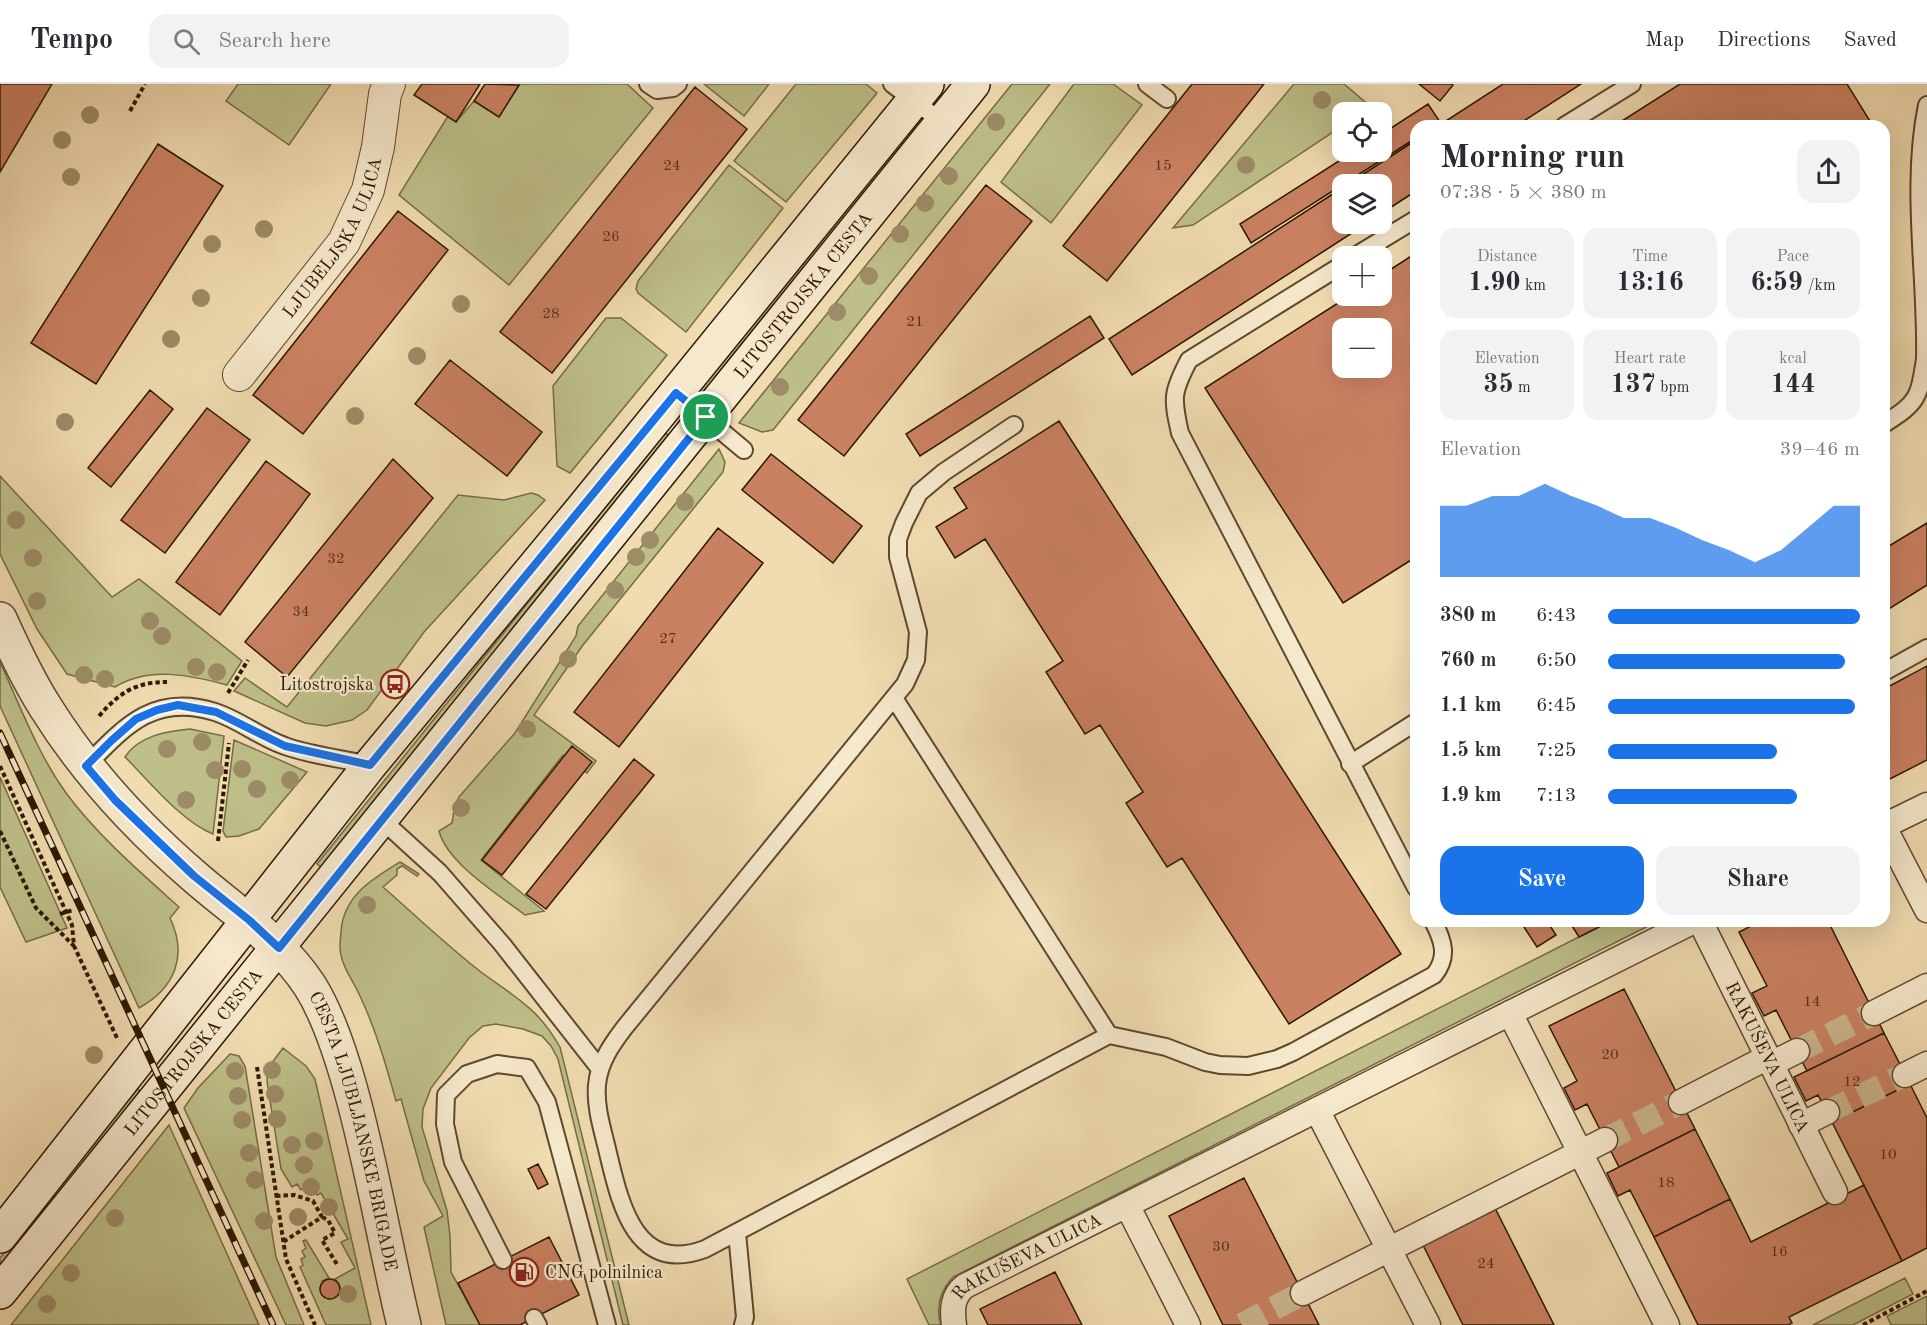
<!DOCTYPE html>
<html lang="en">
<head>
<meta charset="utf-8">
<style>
	:root { --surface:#fff; --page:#f2f2f3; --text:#2b2b33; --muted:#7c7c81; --line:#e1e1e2; --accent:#1a73e8 }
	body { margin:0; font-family:"Old Standard TT",serif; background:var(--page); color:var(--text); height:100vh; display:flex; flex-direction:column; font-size:22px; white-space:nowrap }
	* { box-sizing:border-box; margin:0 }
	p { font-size:20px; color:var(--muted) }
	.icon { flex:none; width:33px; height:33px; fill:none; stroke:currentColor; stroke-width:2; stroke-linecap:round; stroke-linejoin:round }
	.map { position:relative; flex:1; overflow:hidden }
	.sheet { position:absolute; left:1410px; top:36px; width:480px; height:807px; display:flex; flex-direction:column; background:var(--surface); border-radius:18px; box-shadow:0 6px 24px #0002 }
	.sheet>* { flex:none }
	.tools { position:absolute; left:1332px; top:18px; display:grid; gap:12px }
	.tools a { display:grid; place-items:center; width:60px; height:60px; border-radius:12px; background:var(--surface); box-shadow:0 6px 24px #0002; font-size:30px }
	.pin { position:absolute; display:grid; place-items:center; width:51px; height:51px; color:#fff; margin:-26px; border:3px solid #fff; border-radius:50%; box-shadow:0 2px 6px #0007 }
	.round { display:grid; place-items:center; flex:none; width:63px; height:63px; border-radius:18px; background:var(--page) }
	.overview { display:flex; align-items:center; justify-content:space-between; height:102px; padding:0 30px }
	h1 { font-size:33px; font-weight:800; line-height:45px }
	.metrics { display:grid; grid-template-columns:repeat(3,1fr); gap:9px; height:102px; padding:6px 30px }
	.metrics div { display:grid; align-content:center; border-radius:15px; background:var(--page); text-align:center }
	.metrics b { font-size:26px; font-weight:800 }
	.metrics small { font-size:16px; font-weight:400 }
	.metrics p { font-size:16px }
	.chart { height:168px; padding:12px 30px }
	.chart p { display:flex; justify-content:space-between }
	.chart svg { width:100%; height:108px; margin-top:6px; fill:var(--accent); opacity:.7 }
	.cta { display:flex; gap:12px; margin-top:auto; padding:12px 30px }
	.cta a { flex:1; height:69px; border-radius:18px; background:var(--accent); color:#fff; font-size:24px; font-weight:800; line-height:69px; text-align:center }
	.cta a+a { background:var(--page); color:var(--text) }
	ul { padding:0 30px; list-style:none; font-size:20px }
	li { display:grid; grid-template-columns:96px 72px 1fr; align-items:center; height:45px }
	li i { height:15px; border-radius:8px; background:var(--accent) }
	header { display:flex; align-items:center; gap:36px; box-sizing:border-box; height:84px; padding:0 30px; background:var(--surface); border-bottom:2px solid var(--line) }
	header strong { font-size:28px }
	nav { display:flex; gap:33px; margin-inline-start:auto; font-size:21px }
	.search { width:420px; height:54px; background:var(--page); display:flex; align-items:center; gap:15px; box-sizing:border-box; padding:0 21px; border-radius:18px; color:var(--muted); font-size:22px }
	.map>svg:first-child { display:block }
	.green { fill:#bebf89; stroke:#756c46; stroke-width:1.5 }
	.building { fill:#ca8162; stroke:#2c1802; stroke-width:1.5; fill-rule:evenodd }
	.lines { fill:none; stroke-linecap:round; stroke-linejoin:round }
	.pedestrian-tunnel { stroke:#cab58e; stroke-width:24; stroke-dasharray:24 12; stroke-linecap:butt }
	.service-casing { stroke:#5d492e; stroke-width:20 }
	.pedestrian-casing { stroke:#5d492e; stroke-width:27 }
	.minor-casing { stroke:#5d492e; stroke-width:34 }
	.tertiary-casing { stroke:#5d492e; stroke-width:36 }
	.secondary-casing { stroke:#2c1802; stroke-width:36 }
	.path { stroke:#2c1802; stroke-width:4; stroke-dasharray:4.5 3; stroke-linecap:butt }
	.service { stroke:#f6e8cc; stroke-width:16 }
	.pedestrian { stroke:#f6e8cc; stroke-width:24 }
	.minor { stroke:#f6e8cc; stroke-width:32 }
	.tertiary { stroke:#f6e8cc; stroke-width:33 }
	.secondary { stroke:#f6e8cc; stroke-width:33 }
	.rail-casing { stroke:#2c1802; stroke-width:7 }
	.rail { stroke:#f6e8cc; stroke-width:4.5; stroke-dasharray:14; stroke-linecap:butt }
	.tree { fill:#9d8c67 }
	.route-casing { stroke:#fff; stroke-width:12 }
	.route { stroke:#1a73e8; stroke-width:8 }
	.labels { text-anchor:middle; stroke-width:4.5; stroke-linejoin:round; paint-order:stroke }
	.number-label { font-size:15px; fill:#54321a }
	.street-label { font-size:18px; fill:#2c1802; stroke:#f6e8cc }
	.poi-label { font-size:18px; fill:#2c1802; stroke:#f6e8cc; text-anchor:end }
</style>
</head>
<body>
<header>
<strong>Tempo</strong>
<div class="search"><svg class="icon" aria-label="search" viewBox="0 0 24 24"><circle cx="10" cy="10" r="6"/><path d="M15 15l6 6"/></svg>Search here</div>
<nav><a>Map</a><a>Directions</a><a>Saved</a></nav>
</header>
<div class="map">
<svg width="1927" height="1241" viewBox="0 0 1927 1241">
	<rect width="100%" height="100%" fill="#f1dcb1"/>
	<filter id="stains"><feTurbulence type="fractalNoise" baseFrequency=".00333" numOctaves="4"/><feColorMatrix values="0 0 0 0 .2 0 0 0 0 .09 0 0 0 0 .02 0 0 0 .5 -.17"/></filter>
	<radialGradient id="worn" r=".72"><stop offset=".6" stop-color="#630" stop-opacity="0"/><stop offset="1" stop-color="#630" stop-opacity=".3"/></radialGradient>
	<path class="green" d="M238,0H331L289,61L226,17Z
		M520,0H627L653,24L509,201L399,111L448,32L456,38L474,17L499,33Z
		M704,0H769L744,32Z
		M796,0H866L877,9L786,118L734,77Z
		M1012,0H1050L773,346L762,348L739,339Z
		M1074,0H1113L1142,21L1051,139L1001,98Z
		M1294,0H1344L1371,23L1363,28H1342V42L1193,141L1173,144Z
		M910,45L915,49L703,312L698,308Z
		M729,81L783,124L686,248L638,209L636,205L638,197Z
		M606,234H621L667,271L570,389L557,382L553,302Z
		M665,349L670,352L322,784L317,780Z
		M719,365L725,378L723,388L583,561L534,631L596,677L587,689L563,671L481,776L544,827L525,831C499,811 447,779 439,747L452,739L455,721L459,713L515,649L576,552L578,542Z
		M0,392L112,513L139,495L242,577L227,601C190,591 149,582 115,603L67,590L37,545L0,470Z
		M531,409L538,411L545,416L424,548L367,626L352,636L326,642L305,639L234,607L245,594L287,623L458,411L504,416Z
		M0,578C20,622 38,670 66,709C98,752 140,788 179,823L170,834C188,872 175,904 139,924L0,622Z
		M190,645L224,652L213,750C182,738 149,697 125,673C138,652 167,647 190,645Z
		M234,656L307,688L259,745L239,752L226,753L223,747Z
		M0,693L67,844L26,858L0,803Z
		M400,778L419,790L417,792L402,782L397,785V791L383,803C415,831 447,862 481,888C516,914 537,923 560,963L629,1241H623L558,975L551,962L542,952L523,945L496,940L483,942L469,954L431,1004L423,1025L422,1043L447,1127L450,1152L451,1188L480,1241H446L424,1143L443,1132L424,1097L401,1015L396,1017C386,981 376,946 360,912C355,900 346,889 342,875C339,866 340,858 341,848C343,812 372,795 400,778Z
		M1610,837H1658L953,1193C940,1207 935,1222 941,1241H929L907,1195Z
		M283,964L306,982L315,995L371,1241H326L300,1183L303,1181L301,1175L305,1173L302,1167L306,1164L303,1157L306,1156L329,1194L322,1197L320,1205L322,1211L329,1215C340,1214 344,1203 335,1195L355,1184L341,1158L348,1155L321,1109L317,1111L313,1106L309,1109L305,1103L301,1106L297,1100L292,1103L281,1085L267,997L268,984Z
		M230,970L239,972L245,982L276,1173L304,1241H286L184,1024L198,1004Z
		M138,1004L140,1010L0,1184V1174Z
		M169,1041L259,1241H11Z
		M1905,1194L1913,1210L1853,1241H1813Z
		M1927,1212V1241H1891L1887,1232Z"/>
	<path class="building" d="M0,0H52L0,88Z
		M422,0H480L456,38L414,11Z
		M485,0L519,1L499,33L474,17Z
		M1192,0H1264L1107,197L1063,162Z
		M1419,0H1452L1453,1L1440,17Z
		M1503,0H1581L1516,42H1438Z
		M1680,0H1847L1873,42H1614Z
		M695,3L747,45L552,289L500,248Z
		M1428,20L1440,38L1434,42H1416V54L1251,159L1240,140L1353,68H1382V50Z
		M1416,56V107L1382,129V100H1348Z
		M158,60L223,102L96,300L31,259Z
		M986,101L1032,137L844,372L798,336Z
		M1342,104V140H1366L1132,291L1109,255Z
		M398,127L448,166L303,350L253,311Z
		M1416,169V473L1343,519L1205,304L1349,212H1382V191ZM1342,244H1382V284H1342Z
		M1090,232L1104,254L920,372L906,350Z
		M450,276L542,348L507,392L415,320Z
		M150,306L173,325L111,403L88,384Z
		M207,324L250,356L165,469L121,436Z
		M1059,337L1401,870L1289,940L1182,774L1167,783L1126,719L1143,708L1100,641L1085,650L1046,588L1063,577L985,455L955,474L936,443L967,424L954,404Z
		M771,370L862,442L833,479L742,406Z
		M393,375L433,414L287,593L245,558Z
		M266,377L310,410L220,531L176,498Z
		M1927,439V501L1884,528V465Z
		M718,444L763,479L619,663L574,628Z
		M1927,582V676L1884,698V605Z
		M572,662L592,678L502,791L482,776Z
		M634,675L654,691L546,825L526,810Z
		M1520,837H1547L1556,851L1537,863Z
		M1569,837H1611L1579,853Z
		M1761,837H1828L1884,949L1807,987L1776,926L1764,932L1752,909L1767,902L1739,848Z
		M1624,905L1695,1045L1619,1083L1587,1020L1575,1026L1564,1004L1577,997L1549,942Z
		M1884,949L1910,1000L1832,1038L1818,1011L1806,1017L1794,993Z
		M1910,1000L1927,1034V1164L1902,1177L1832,1038Z
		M1695,1045L1730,1115L1654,1153L1630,1106L1618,1112L1607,1089Z
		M538,1080L548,1100L538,1105L528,1085Z
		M1244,1094L1319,1241H1223L1169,1132Z
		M1864,1101L1902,1177L1789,1233L1792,1239L1788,1241H1698L1654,1153L1730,1115L1751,1158Z
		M1495,1124L1554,1241H1463L1423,1161Z
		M549,1153L579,1211L520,1241H480L458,1199Z
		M1055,1188L1082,1241H988L980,1225Z
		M320 1205a10 10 0 1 1 20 0a10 10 0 1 1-20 0Z"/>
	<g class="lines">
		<path class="pedestrian-tunnel" d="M1797,967L1874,929
			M1827,1028L1905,991
			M1605,1056L1681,1018
			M1242,1241L1303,1209"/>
		<g class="service-casing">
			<path id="service" d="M648,0L657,6L673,4L678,0
				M892,0L942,38
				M1147,0L1167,15
				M1564,42L1632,0
				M1355,172L1416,135
				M1342,181L1189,276C1172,308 1172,314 1180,349L1416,804
				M676,309L744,366
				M1884,340C1917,319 1919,315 1925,275C1927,191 1910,104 1927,21
				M1014,341L944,388L919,409L904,439L898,455V473L918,548L916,576L905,600L625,943C612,960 599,978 597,1001C595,1024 603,1047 608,1069C620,1119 635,1191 705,1165L1109,951L1166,963L1205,978L1220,981L1248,982L1277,975L1293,968L1434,891C1449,873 1443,856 1433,837
				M1884,588L1927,564
				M894,614L1109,951
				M1350,680L1416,638
				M86,682C125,642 154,609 215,628C240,636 261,654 285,662C309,671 344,675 370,681
				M382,736L440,789L502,860L600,985
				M737,1149L745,1233L743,1241
				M503,1176L453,1078L445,1040L446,1011L467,990L497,980L527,984L547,1018L607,1241
				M534,1234L538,1241"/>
		</g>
		<g class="pedestrian-casing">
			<g id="pedestrian">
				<path d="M1884,742L1927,721"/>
				<path d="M1884,743L1927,826"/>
				<path id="s1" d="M1700,837L1835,1108"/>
				<path d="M1510,929L1667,1241"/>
				<path d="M1874,929L1927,902"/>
				<path d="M1771,980L1797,967"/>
				<path d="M1905,991L1927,980"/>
				<path d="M1681,1018L1768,973"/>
				<path d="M1317,1026L1428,1241"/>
				<path d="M1801,1041L1827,1028"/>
				<path d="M1127,1121L1188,1241"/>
				<path d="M1303,1209L1605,1056"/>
				<path id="s2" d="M954,1241C952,1226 952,1212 965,1202L1694,837"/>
			</g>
		</g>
		<g class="minor-casing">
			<g id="minor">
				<path id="s3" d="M239,291L344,158L368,106L378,63L385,10L389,0"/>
			</g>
		</g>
		<g class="tertiary-casing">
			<g id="tertiary">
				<path id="s4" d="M0,535C14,566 28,596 46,624C86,688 138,744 195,793C235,828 280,856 310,902C327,929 341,971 350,1003C372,1081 385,1162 404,1241"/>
			</g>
		</g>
		<g class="secondary-casing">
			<g id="secondary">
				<path d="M0,1152L370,681L582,425L927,0"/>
				<path id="s5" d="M0,1208L973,0"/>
			</g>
		</g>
		<path class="path" d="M130,27L145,0
			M228,609L248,576
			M99,632C120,608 136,598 167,598
			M0,682L72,841L74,862L117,954
			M0,747L36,824L74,862
			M218,757L229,659
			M60,830L73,826
			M257,983L286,1175L315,1241
			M276,1112L294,1111L313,1117L322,1133L283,1158
			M322,1133L328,1136L335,1149L322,1156L338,1182
			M1863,1241L1927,1207"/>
		<use href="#service" class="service"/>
		<use href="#pedestrian" class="pedestrian"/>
		<use href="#minor" class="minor"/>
		<use href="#tertiary" class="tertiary"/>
		<use href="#secondary" class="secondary"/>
		<g class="rail-casing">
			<path id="rail" d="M0,649L273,1241"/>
		</g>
		<use href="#rail" class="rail"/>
	</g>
	<g class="tree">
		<circle cx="1322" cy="16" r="9"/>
		<circle cx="90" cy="31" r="9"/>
		<circle cx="996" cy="38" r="9"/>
		<circle cx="62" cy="56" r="9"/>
		<circle cx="1246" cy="81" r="9"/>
		<circle cx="949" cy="92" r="9"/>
		<circle cx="71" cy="93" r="9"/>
		<circle cx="925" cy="119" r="9"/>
		<circle cx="264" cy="145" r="9"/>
		<circle cx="900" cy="150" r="9"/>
		<circle cx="212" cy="160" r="9"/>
		<circle cx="869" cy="192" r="9"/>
		<circle cx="201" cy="214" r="9"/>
		<circle cx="461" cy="220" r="9"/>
		<circle cx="837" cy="228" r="9"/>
		<circle cx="171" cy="255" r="9"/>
		<circle cx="417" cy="272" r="9"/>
		<circle cx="780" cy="303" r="9"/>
		<circle cx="355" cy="332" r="9"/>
		<circle cx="65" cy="338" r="9"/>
		<circle cx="685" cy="418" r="9"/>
		<circle cx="16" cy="436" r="9"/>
		<circle cx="650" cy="456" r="9"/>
		<circle cx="636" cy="473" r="9"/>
		<circle cx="33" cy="474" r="9"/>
		<circle cx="615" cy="506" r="9"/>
		<circle cx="37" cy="517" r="9"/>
		<circle cx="150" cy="537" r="9"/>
		<circle cx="162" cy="552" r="9"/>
		<circle cx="568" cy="575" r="9"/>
		<circle cx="196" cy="583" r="9"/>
		<circle cx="217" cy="588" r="9"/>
		<circle cx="84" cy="591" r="9"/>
		<circle cx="105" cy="595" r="9"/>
		<circle cx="527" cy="645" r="9"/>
		<circle cx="202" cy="658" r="9"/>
		<circle cx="167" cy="665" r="9"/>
		<circle cx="242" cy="685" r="9"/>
		<circle cx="215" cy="686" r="9"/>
		<circle cx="290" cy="696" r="9"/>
		<circle cx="257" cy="705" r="9"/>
		<circle cx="186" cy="716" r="9"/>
		<circle cx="461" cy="724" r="9"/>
		<circle cx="367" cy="821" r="9"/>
		<circle cx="94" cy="971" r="9"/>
		<circle cx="272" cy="986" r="9"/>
		<circle cx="235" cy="987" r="9"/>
		<circle cx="275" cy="1010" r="9"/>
		<circle cx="238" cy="1012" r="9"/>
		<circle cx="277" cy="1035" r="9"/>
		<circle cx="242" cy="1036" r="9"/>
		<circle cx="314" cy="1057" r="9"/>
		<circle cx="292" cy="1061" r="9"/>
		<circle cx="249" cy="1069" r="9"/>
		<circle cx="304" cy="1081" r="9"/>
		<circle cx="255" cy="1096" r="9"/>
		<circle cx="311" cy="1103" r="9"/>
		<circle cx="329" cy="1123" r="9"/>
		<circle cx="298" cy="1133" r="9"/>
		<circle cx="115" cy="1134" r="9"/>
		<circle cx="264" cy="1137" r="9"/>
		<circle cx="71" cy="1189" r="9"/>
		<circle cx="348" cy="1210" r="9"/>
		<circle cx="47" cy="1220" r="9"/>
	</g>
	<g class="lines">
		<g class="route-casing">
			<path id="route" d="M676,309L706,333L279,864L249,836L194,792L115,716L86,682L111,657L136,635L157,626L178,621L216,628L285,662L370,681Z"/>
		</g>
		<use href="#route" class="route"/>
	</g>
	<defs>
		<g id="bus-ring" transform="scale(1.5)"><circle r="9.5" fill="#f6e8cc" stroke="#8f2418" stroke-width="1.5"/><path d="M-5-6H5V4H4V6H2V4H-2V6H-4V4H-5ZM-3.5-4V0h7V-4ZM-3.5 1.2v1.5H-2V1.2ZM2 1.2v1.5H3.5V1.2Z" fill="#8f2418"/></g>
		<g id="fuel-ring" transform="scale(1.5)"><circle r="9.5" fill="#f6e8cc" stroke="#8f2418" stroke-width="1.5"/><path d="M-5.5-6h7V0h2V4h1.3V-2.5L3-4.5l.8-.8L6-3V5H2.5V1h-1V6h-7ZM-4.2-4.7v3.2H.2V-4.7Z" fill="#8f2418"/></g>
	</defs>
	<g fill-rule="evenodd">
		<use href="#bus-ring" x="395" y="600"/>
		<use href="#fuel-ring" x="524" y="1188"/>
	</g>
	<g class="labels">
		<g class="number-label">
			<text x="672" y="86">24</text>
			<text x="1163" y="86">15</text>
			<text x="611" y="157">26</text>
			<text x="551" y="234">28</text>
			<text x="915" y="242">21</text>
			<text x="336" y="479">32</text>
			<text x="301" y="532">34</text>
			<text x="668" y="559">27</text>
			<text x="1812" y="922">14</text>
			<text x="1610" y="975">20</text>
			<text x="1852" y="1002">12</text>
			<text x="1888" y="1075">10</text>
			<text x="1666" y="1103">18</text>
			<text x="1221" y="1167">30</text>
			<text x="1779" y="1172">16</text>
			<text x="1486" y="1184">24</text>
		</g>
		<g class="street-label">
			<text dy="6" stroke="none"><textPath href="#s3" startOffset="168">LJUBELJSKA ULICA</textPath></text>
			<text dy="6" stroke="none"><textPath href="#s5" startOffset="1280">LITOSTROJSKA CESTA</textPath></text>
			<text dy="6" stroke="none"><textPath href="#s5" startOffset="308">LITOSTROJSKA CESTA</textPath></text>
			<text dy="6" stroke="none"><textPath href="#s1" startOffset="152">RAKUŠEVA ULICA</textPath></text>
			<text dy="6" stroke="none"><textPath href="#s4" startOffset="638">CESTA LJUBLJANSKE BRIGADE</textPath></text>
			<text dy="6" stroke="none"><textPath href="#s2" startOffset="111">RAKUŠEVA ULICA</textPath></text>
		</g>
		<g class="poi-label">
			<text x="374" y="606">Litostrojska</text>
			<text x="545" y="1194" text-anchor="start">CNG polnilnica</text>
		</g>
	</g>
	<rect width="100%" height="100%" filter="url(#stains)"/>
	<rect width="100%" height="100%" fill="url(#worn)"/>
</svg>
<div class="tools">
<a><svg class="icon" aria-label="locate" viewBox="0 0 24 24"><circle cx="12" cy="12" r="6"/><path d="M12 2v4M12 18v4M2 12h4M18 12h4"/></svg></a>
<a><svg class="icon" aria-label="layers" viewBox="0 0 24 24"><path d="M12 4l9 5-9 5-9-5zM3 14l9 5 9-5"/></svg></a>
<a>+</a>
<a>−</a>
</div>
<div class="pin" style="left:706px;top:333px;background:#1e9e55"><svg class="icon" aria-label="arrive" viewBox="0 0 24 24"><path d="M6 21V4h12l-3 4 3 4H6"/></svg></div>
<section class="sheet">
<div class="overview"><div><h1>Morning run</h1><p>07:38 · 5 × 380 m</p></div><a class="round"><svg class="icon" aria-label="share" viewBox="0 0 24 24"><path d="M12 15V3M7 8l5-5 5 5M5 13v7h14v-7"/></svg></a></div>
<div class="metrics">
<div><p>Distance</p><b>1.90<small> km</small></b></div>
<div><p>Time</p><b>13:16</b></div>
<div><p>Pace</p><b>6:59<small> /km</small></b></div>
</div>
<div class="metrics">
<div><p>Elevation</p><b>35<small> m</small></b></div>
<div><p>Heart rate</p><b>137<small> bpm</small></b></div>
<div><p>kcal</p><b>144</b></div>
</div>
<div class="chart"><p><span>Elevation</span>39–46 m</p>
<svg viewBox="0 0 160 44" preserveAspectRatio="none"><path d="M0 44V15L10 15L20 11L30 11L40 6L50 11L60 15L70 20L80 20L90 24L100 29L110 33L120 38L130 33L140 24L150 15L160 15V44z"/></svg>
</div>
<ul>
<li><b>380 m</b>6:43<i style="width:100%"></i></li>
<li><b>760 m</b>6:50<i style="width:94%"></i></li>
<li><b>1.1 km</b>6:45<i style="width:98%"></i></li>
<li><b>1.5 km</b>7:25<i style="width:67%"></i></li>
<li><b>1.9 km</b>7:13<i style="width:75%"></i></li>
</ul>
<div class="cta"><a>Save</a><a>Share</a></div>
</section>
</div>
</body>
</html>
